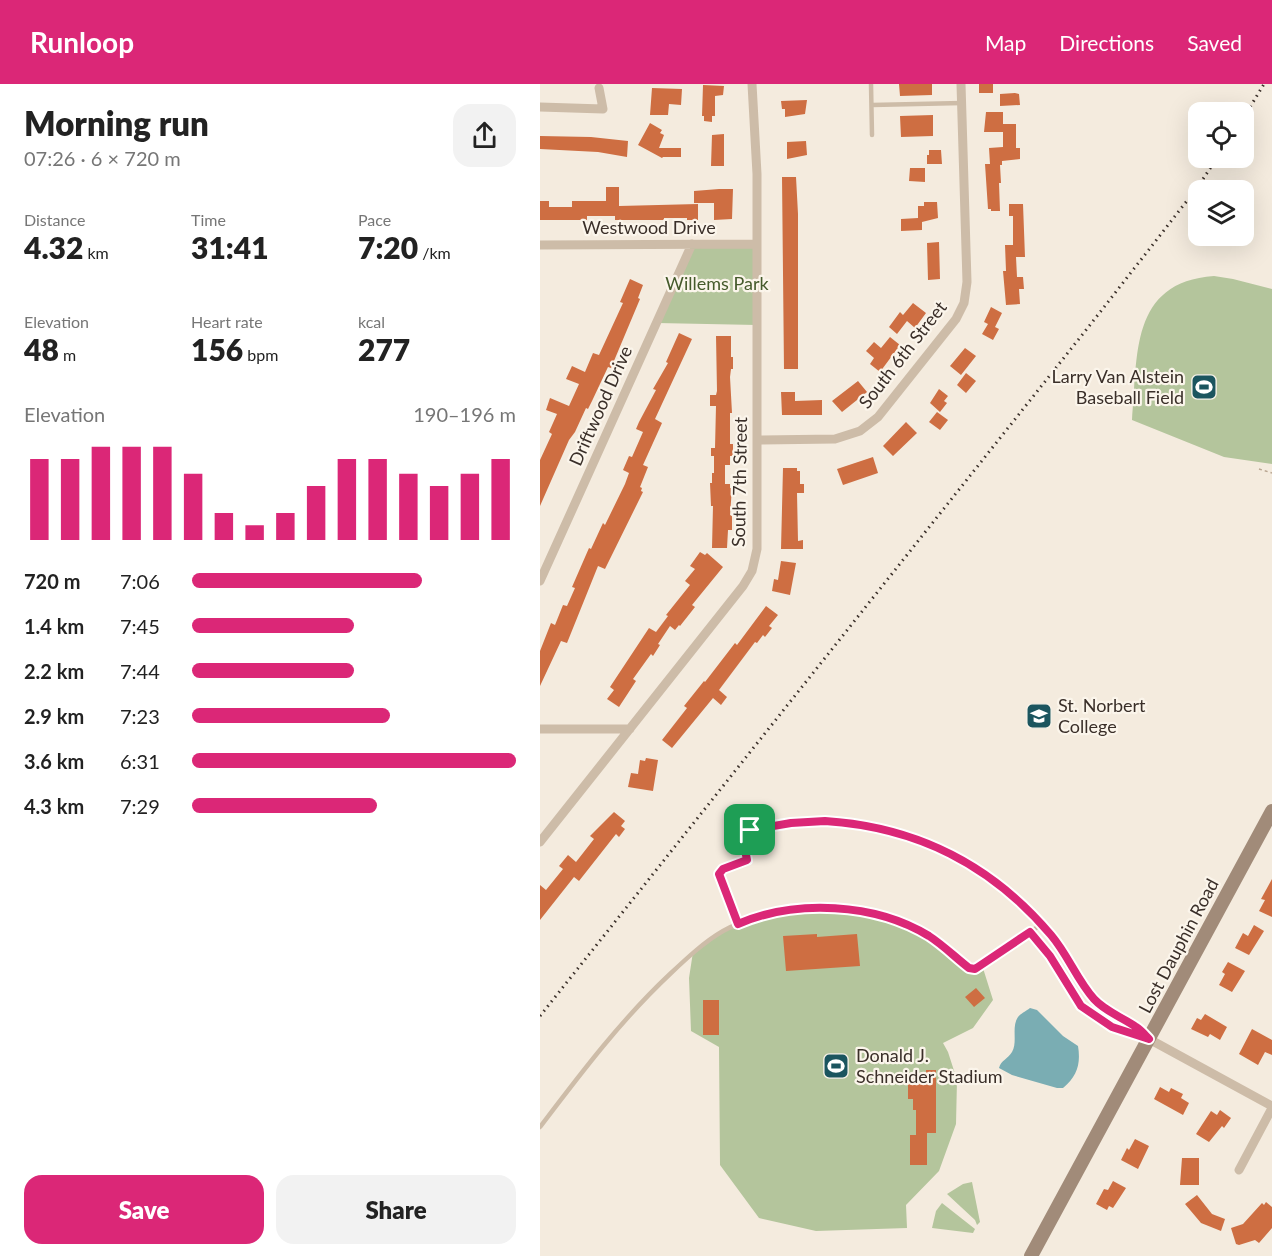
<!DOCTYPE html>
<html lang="en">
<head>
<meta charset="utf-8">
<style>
	:root { --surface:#fff; --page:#f2f2f2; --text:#222; --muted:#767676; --accent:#db2777 }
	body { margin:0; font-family:Lato,sans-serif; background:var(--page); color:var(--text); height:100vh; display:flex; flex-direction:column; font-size:22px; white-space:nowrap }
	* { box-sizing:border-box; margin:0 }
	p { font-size:20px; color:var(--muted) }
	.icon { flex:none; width:33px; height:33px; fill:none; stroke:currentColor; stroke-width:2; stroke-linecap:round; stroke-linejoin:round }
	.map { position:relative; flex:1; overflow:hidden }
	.details { display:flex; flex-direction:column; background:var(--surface); width:540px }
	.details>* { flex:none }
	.controls { position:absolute; left:648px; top:18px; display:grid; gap:12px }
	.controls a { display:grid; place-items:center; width:66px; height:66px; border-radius:12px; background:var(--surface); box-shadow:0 6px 24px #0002; font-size:30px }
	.pin { position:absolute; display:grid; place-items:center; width:51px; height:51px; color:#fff; margin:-26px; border-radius:12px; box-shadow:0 3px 9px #0006 }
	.round { display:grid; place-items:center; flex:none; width:63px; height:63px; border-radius:18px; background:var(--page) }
	.headline { display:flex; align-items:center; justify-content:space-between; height:102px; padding:0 24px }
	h1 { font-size:33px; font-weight:800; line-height:45px }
	.stats { display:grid; grid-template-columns:repeat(3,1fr); gap:9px; height:102px; padding:6px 24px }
	.stats div { display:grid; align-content:center }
	.stats b { font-size:30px; font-weight:800 }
	.stats small { font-size:16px; font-weight:400 }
	.stats p { font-size:16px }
	.chart { height:168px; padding:12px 24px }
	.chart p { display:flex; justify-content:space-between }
	.chart svg { width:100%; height:108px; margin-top:6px; stroke:var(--accent); stroke-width:6 }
	.primary-button { display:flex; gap:12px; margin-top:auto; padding:12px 24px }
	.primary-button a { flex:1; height:69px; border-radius:18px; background:var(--accent); color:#fff; font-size:24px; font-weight:800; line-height:69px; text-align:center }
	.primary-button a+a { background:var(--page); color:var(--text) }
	ul { padding:0 24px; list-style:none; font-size:20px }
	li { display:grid; grid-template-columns:96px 72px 1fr; align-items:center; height:45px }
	li i { height:15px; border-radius:8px; background:var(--accent) }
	header { display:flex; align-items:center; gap:36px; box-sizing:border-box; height:84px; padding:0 30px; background:var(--accent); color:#fff }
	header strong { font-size:28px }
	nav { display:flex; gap:33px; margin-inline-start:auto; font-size:21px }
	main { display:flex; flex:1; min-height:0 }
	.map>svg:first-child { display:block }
	.green { fill:#b4c59c }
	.water { fill:#7aadb3 }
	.building { fill:#ce6e42 }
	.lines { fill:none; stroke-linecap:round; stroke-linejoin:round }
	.path { stroke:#b9a692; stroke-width:1.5; stroke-dasharray:3 3; stroke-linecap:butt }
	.service { stroke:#cdbca8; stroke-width:4.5 }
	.minor { stroke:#cdbca8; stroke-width:9 }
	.secondary { stroke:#a18b79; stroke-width:14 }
	.rail { stroke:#3a2f29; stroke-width:3; stroke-dasharray:1.5 4.5; stroke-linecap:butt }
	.route-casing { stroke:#fff; stroke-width:12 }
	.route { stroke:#db2777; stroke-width:8 }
	.labels { text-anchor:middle; stroke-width:4.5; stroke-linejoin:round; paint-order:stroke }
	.street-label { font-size:18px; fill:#3a2f29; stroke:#fbf5eb }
	.park-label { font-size:18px; fill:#455a2b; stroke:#fbf5eb }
	.poi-label { font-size:18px; fill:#3a2f29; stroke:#fbf5eb; text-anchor:start }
</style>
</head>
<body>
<header>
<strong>Runloop</strong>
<nav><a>Map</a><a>Directions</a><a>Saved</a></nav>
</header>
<main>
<section class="details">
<div class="headline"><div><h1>Morning run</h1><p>07:26 · 6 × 720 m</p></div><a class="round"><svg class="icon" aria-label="share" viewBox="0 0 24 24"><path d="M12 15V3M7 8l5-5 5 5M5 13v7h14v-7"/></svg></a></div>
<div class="stats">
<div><p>Distance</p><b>4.32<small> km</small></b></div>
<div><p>Time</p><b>31:41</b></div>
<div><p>Pace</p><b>7:20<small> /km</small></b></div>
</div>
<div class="stats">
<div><p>Elevation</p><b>48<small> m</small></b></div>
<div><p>Heart rate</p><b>156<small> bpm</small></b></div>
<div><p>kcal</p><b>277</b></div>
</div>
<div class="chart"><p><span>Elevation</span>190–196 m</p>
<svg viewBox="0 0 160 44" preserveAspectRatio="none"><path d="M5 44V11M15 44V11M25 44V6M35 44V6M45 44V6M55 44V17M65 44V33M75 44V38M85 44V33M95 44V22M105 44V11M115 44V11M125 44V17M135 44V22M145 44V17M155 44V11"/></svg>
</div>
<ul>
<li><b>720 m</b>7:06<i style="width:71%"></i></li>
<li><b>1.4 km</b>7:45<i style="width:50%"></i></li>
<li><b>2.2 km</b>7:44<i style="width:50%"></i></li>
<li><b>2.9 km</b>7:23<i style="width:61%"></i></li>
<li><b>3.6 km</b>6:31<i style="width:100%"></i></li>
<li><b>4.3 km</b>7:29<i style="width:57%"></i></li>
</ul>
<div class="primary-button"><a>Save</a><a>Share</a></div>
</section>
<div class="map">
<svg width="732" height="1172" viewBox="0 0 732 1172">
	<rect width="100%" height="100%" fill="#f4ebde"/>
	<path class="green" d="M152,160H217V241L117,239Z
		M674,192L693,195L732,205V380L684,373L592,336C598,273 589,198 674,192Z
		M283,825L335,830L376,846L417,875L442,881L453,916L433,944L403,959L408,968L417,996L416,1040L399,1087L366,1121L367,1144L276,1147L219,1134L180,1081L179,963L151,947L149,894L153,868L184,846L234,830Z
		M432,1098L440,1138L437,1141L435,1136L407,1110L423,1100Z
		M402,1119L435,1145L433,1149L392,1144L396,1127Z"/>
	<path class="water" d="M490,924L497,926L523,952L538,962C541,980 537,992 523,1004H517L472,991L459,984C461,976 468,975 472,968C478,958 471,943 478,933C480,930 486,927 490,924Z"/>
	<path class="building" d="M359,0H392V11L360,12Z
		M439,0H453V9H439Z
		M163,1L184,2L183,11L175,12V32H172V38L164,37V32H162Z
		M112,4L142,5L141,21L129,20L128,31H110Z
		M475,9L479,10L480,21L460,22V10Z
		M267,16L265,30L245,33V25H242L241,17Z
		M446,28H463V40H476V64H480V75L462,77V81H460L461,99H459L460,127H451V125H448L445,80H450L449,64L463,63V48H444Z
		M393,31V52L361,53L360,32Z
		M110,39L122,46L120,49L124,51L119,64H141V73H123L122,74L98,61Z
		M184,50V82H171L172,51Z
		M0,52L51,53L88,57L87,73L58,68L0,65Z
		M266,57L267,71L247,75V58Z
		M389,66H401L402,80H387V71H389Z
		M370,84H385V98L369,97Z
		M242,93H256L258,130V285H244Z
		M66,103H79V122L158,120V136H147V134H124V136H75V132H47V136H0V117H9V123H32V117H66Z
		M179,105H193L192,135L174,136V119H154V107Z
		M384,118H397L398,134L382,138V146L361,147V135L378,134V122H384Z
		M469,120H483L485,173H476L477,193H483L484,205H479L480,220L466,221L463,187H466L465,161H473V132H469Z
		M399,158L400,195L388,196L387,159Z
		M90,195L103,201L98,214L100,215L71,284L68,283L52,317L48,325L46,324L35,348L29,356L0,422V376L12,350L9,348L17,330L6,326L10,314L29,322L39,300L26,295L32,282L45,288L53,269L59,271L83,219L80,218Z
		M373,219L386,229L375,244L367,237L357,250L349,243L360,228L363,231Z
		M451,223L462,229L455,243L459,245L453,256L442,250L448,240L444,238Z
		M139,249L152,255L115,335L122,339L103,381L108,383L100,403L102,404L101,407L103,408L65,485L58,482L27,559L21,557L0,602V567L11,539L15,541L23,521L27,522L35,504L32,503L49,464L51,465L63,439L65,441L85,400L89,389L83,386L89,372L92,373L103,348L96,345L99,338L116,306L113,305L128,279L126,278Z
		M176,252H191V273H193V285H191L190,293L192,329H190V360H193V372H190V381H185V400H190V404H192L190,431L192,432V446H188L187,464H172L173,422H171L170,399H172V389H174V372H171V364H175L176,322H170V311H176L177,307Z
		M350,253L360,261L340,288L330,280L334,274L326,267L334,258L341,264Z
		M425,264L436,272L421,291L410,282Z
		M426,289L436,297L426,309L417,301Z
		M318,297L327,308L302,328L292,317Z
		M399,305L408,312L404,317L407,319L400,328L390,319Z
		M241,308H255V317L282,316V331H242Z
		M397,328L408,336L400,346L389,338Z
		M366,338L377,349L353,372L343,362Z
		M333,373L338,389L303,401L297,385Z
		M243,384H257V387H260V400H264V409H257L258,457L263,456V465H241Z
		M160,468L165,471L167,469L183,483L152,521L155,523L140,542L139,541L135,546L130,542L118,560L120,561L113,572L111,570L93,595L96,597L79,623L67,615L74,606L70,603L109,544L116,548L128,532L126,531L150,501L145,497L155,485L150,482Z
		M241,477L256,479L250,511L232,507L234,495L238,496Z
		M226,522L238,531L229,542L232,544L225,553L223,551L217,559L215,558L179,606L187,613L181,621L173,614L132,664L122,656L147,624L144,622L164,597L165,598L195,559L197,561Z
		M106,674L118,676L113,707L88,703L91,689L98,690L100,676L105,677Z
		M74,728L85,737L81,742L85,745L79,753L76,750L39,797L34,793L0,836V801L6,806L23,785L19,782L28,771L36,778L54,755L50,752Z
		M732,795V833L719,827L725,816L721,815Z
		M714,841L724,847L709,871L695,864L703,849L708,852Z
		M277,850V853L317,850L320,882L246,887L243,852Z
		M688,878L705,887L692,908L679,901L685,890L682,888Z
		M436,904L445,914L434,923L425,913Z
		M163,916H179V951H163Z
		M665,930L687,943L680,956L670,950L668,953L651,945L657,934L661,936Z
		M712,945L732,956V971L725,968L718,981L699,970Z
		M386,986H396V1049H387V1081H370V1051H376V1026H373V1015H368V993H386Z
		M620,1003L629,1008L631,1004L643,1010L641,1014L649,1019L643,1031L614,1015Z
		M680,1026L691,1034L684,1044L682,1042L669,1058L656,1050L671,1027L677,1031Z
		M595,1055L609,1062L598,1085L581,1076L587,1064L589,1066Z
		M642,1074H659V1101H640Z
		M573,1097L586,1104L573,1124L569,1122L567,1126L556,1120L564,1105L568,1106Z
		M657,1111L672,1130L685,1135L681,1147L661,1139L645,1120Z
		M726,1118L732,1123V1144L719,1159L715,1156L699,1161L696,1160L691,1144L703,1140L722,1119L724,1121Z"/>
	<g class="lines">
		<path class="path" d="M719,385L732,389"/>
		<path class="service" d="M331,0L332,51
			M332,21L422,19
			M198,840L179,790L183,785L207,776C205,765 201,754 210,746C235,741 261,736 287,737C345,738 402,760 449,793C460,800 470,811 480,820C491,830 502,840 512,852C529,872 537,898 555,917C571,932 592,938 608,953
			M490,848L510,872L541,922L572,943L607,955
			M0,1043C41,989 81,936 130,890C147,874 164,858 183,847C204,835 230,830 253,827C301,821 348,827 389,853C403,861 416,874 429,884L435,885L502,840"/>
		<path class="minor" d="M0,23L63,25L59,4
			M0,161L217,160
			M217,356L295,355L320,347L338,333L416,235L424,219L427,198L421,0
			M0,497L152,160
			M0,645H90
			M0,758L203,502L212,487L217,465V90L212,0
			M609,955L732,1022
			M699,1086L732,1024"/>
		<path class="secondary" d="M491,1172L732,727"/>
		<path class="rail" d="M704,33L724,0
			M0,932L550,241L657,104L677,74"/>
	</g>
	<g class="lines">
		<g class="route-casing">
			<path id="route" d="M285,737C377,743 451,780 511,851C528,871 537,896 554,915C566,928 582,933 596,943C601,946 605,951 609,955L572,943L541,922L510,872L490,848L435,885L429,884C416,874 403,861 389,852C335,819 256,815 198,840L179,790L183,785L207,776C205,765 201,754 210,746L251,739Z"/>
		</g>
		<use href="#route" class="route"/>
	</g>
	<defs>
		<g id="stadium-square" transform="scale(1.35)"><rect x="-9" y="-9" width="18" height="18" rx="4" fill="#1b555f" stroke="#fbf5eb"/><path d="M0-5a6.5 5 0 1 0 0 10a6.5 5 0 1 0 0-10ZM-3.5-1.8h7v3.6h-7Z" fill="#fff"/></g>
		<g id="university-square" transform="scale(1.35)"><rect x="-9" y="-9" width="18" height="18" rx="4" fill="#1b555f" stroke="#fbf5eb"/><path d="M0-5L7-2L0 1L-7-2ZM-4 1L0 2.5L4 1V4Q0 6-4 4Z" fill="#fff"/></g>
	</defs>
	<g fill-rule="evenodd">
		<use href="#stadium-square" x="664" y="303"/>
		<use href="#university-square" x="499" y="632"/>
		<use href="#stadium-square" x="296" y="982"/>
	</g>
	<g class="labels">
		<g class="street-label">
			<text x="109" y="150">Westwood Drive</text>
			<text transform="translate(363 271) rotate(-52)" y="6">South 6th Street</text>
			<text transform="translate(61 322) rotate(-66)" y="6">Driftwood Drive</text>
			<text transform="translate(200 398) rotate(-89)" y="6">South 7th Street</text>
			<text transform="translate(639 862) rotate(-62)" y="6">Lost Dauphin Road</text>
		</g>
		<g class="park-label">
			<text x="177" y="206">Willems Park</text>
		</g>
		<g class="poi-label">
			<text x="644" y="299" text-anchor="end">Larry Van Alstein<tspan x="644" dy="21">Baseball Field</tspan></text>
			<text x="518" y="628">St. Norbert<tspan x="518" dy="21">College</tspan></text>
			<text x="316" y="978">Donald J.<tspan x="316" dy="21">Schneider Stadium</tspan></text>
		</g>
	</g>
</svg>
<div class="controls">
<a><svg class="icon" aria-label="locate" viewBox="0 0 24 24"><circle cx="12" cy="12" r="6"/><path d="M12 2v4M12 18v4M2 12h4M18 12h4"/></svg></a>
<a><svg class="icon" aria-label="layers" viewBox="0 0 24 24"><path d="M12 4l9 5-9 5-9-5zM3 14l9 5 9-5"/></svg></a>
</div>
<div class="pin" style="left:210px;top:746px;background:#1e9e55"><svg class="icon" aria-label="arrive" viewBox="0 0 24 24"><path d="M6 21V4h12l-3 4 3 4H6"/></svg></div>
</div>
</main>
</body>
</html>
